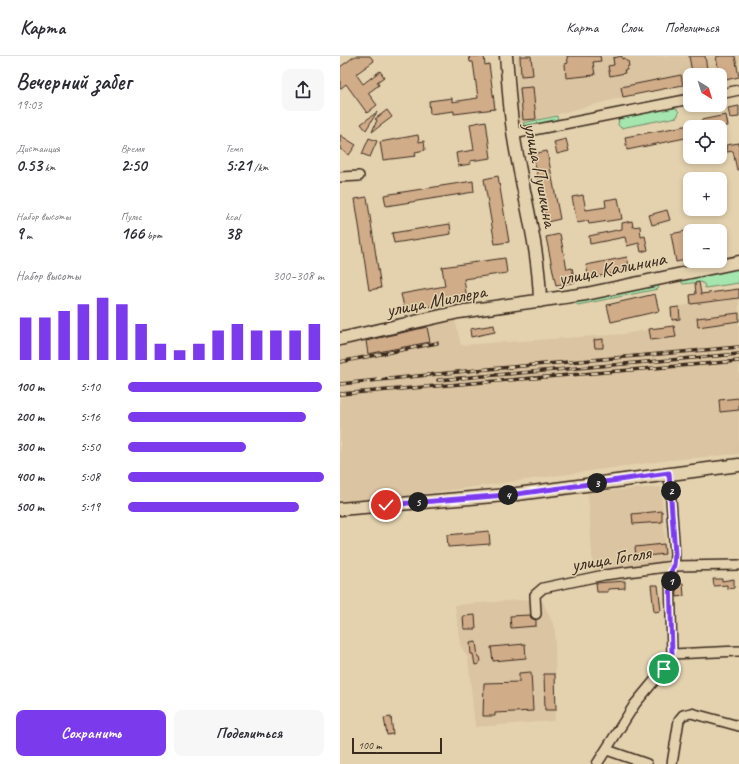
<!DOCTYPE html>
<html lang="ru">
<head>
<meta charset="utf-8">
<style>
	:root { --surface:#fff; --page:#f7f7f7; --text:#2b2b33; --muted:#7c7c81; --line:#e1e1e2; --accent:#7c3aed }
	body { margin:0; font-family:Caveat,sans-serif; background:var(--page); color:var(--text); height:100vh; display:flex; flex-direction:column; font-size:15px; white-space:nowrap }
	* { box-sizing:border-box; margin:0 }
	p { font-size:13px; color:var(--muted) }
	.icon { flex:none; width:22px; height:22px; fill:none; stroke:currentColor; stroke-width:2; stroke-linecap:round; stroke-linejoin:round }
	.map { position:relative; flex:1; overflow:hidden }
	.drawer { display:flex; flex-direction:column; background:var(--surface); width:340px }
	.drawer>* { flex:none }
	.needle { width:26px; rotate:142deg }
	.fabs { position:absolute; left:343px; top:12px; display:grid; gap:8px }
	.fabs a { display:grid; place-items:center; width:44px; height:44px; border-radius:8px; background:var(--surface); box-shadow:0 2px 6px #0003; font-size:20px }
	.scale { position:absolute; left:12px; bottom:10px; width:90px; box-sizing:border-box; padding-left:4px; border:2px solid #3b2a1e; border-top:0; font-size:11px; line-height:14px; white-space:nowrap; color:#3b2a1e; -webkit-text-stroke:3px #e4d2af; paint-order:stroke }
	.pin { position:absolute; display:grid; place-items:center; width:34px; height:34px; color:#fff; margin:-17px; border:2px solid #fff; border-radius:50%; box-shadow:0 1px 4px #0007 }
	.km { position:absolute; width:20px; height:20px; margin:-10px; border-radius:50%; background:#222; color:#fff; font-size:11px; line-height:20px; text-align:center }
	.round { display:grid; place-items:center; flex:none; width:42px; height:42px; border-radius:8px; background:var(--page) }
	.overview { display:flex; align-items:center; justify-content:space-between; height:68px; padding:0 16px }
	h1 { font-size:22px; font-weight:700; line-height:30px }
	.figures { display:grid; grid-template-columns:repeat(3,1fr); gap:6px; height:68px; padding:4px 16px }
	.figures div { display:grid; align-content:center }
	.figures b { font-size:17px; font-weight:700 }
	.figures small { font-size:11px; font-weight:400 }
	.figures p { font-size:11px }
	.chart { height:112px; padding:8px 16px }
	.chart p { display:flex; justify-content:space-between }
	.chart svg { width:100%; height:72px; margin-top:4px; stroke:var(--accent); stroke-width:6 }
	.action { display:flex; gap:8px; margin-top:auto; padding:8px 16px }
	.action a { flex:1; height:46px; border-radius:8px; background:var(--accent); color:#fff; font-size:16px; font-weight:700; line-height:46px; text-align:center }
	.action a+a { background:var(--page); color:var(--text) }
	ul { padding:0 16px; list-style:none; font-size:13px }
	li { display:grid; grid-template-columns:64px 48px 1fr; align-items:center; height:30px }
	li i { height:10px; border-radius:5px; background:var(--accent) }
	header { display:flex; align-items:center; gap:24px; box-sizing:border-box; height:56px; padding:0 20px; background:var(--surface); border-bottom:1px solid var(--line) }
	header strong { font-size:19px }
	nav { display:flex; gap:22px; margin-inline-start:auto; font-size:14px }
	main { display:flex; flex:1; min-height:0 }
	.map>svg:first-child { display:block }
	.built { fill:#dbc4a1 }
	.green { fill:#a5e5ae; stroke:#708866 }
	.building { fill:#d1ac89; stroke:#3b2a1e }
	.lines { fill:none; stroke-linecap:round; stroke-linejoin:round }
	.minor-casing { stroke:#3b2a1e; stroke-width:12 }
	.major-casing { stroke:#3b2a1e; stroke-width:15 }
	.minor { stroke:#e4d2af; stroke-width:9 }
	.major { stroke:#e4d2af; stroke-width:12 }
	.rail-casing { stroke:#3b2a1e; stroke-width:3.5 }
	.rail { stroke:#e4d2af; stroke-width:2; stroke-dasharray:6; stroke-linecap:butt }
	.route-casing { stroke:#fff; stroke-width:8 }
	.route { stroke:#7c3aed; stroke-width:5 }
	.labels { text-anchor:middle; stroke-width:3; stroke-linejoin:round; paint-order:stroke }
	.street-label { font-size:20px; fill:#3b2a1e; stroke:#e4d2af }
</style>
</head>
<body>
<header>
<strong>Карта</strong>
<nav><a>Карта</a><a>Слои</a><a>Поделиться</a></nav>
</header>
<main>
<section class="drawer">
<div class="overview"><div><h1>Вечерний забег</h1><p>19:03</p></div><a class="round"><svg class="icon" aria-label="share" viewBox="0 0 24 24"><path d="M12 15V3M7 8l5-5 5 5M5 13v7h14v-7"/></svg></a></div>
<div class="figures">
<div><p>Дистанция</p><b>0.53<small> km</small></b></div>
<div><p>Время</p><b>2:50</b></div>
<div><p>Темп</p><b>5:21<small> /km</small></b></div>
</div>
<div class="figures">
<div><p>Набор высоты</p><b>9<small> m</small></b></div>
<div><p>Пульс</p><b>166<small> bpm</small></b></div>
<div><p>kcal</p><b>38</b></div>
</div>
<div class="chart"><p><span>Набор высоты</span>300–308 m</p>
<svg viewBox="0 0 160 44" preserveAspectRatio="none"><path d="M5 44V18M15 44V18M25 44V14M35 44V10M45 44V6M55 44V10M65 44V22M75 44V34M85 44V38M95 44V34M105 44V26M115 44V22M125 44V26M135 44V26M145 44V26M155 44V22"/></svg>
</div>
<ul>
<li><b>100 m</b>5:10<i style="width:99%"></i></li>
<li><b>200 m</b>5:16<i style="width:91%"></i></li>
<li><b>300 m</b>5:50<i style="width:60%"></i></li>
<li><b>400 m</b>5:08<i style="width:100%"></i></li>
<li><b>500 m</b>5:19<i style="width:87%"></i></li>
</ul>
<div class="action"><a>Сохранить</a><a>Поделиться</a></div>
</section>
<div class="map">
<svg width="399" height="708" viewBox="0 0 399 708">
	<rect width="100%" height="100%" fill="#e4d2af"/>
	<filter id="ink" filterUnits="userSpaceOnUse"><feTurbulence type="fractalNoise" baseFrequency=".025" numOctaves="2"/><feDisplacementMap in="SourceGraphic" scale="8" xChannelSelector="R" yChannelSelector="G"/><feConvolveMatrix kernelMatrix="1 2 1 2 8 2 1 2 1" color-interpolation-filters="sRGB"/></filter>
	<g filter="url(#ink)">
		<path class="built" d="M176,0H399V11L370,19H350V24L179,68Z
			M399,232V398L330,404L90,437L0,446V287L115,263L121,289L284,278L332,269L330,251L349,249V239Z
			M321,431L327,508L253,514L248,436Z
			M192,543L203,546L215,572L216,654L214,665L135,671L128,602L120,589L115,549Z"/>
		<path class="green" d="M335,51L339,56L337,61L281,72L278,69L279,62Z
			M217,60L218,66L184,72L183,67Z
			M399,211V227L365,232L364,228L361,226L343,228L341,225V223Z
			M318,229L319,231L318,233L238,249L235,247L237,245Z"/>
		<path class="building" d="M15,0H30L34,5L16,18L23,28L40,15L44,21L37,26L39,29L28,37L37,49L27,57L6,28L0,33V11Z
			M129,0H144L145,9L149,8L155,53L114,58V55L90,58L89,45L112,42V46L138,42L133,6H130Z
			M180,0H191L193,19L181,20Z
			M227,0H260L261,5L253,6L255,19L226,22L225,8L228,7Z
			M282,0V3L285,2L286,5H288L289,10L287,11V14H284L285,17L270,20L268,10L274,9L273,2Z
			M349,0H365L367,13L352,16Z
			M380,0H395L399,21L381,25L376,1Z
			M341,19L343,29L283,41L281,31Z
			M193,31L196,63L183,64L180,32Z
			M399,50V61L390,62L388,52Z
			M47,54L52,61L32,76L37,64L35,63Z
			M37,56L26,74L21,68Z
			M386,59L388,70L362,71L361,64Z
			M146,65L151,102L130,105L131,108L118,110L116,97L134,94L130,68Z
			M350,69V81L287,94L285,81Z
			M0,79L16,89L9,99L0,93Z
			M78,79L79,86L84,85L85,94L75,96L76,100L43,104L40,86Z
			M29,82L37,85L30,101L22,98Z
			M226,83L229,95L217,98L214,86Z
			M399,87V114H397L393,95L387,96L386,89Z
			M207,95L220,163L207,166L193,98Z
			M158,120L169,186L155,188L144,123Z
			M133,125L134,136L46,150L44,139Z
			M243,139L246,154L266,151L265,144L278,142L282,163L249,168L248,165L237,167L232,141Z
			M27,141L41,232L29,234L15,143Z
			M327,154L330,164L312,169L309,159Z
			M292,165L293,171L300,170L301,181L305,180L308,194L301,196L299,187L287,190L285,181L250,188L249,180L282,173V167Z
			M110,168L111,178L54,187L52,177Z
			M350,174V203L336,206L331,178Z
			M220,178L227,213L232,212L235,226L216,230L206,181Z
			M287,201L290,214L249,222L246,209Z
			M165,202L167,217L124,223L127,243L65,255L61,238L105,230L102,211Z
			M359,226L361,238L399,233V242L351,248L350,239L356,238L355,227Z
			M315,238L319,255L271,266L267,249Z
			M339,251L340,263L332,264L331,252Z
			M399,257V265L358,271L357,262Z
			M154,269L155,276L131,281L130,273Z
			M334,270L336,281L311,284L309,273Z
			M87,271L90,286L28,298L26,285Z
			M263,283V292H255L254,284Z
			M399,342V354L380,356L379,344Z
			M322,455V466L293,468L292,458Z
			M149,475L150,488L108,491L107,479Z
			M324,488L325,498L296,501L295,491Z
			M373,523H382V525L394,523V532L387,533V529L374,530Z
			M285,525V532L268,533V536H257L256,527Z
			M343,527L344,540L337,541L336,528Z
			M311,529H318L321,555L314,556Z
			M135,559L136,573H124L123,560Z
			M190,559L191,562L196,564V570L171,572L170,560Z
			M136,586L138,601H140L141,605L139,606V608L135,609L133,598H131L130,587Z
			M185,588L186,602L153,605L151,591Z
			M191,616L193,655L155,657V660H143L144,627L179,626V617Z
			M204,618H215L216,654H205Z
			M51,661L53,678L47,679L44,662Z"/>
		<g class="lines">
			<g class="minor-casing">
				<path id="minor" d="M380,38L399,34
					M173,78L350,43
					M0,121L19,120
					M196,558L195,539L203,532L264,519L334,510L399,509
					M332,598L399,595
					M267,694L307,708
					M257,708L295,648L324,613L332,598L330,519L334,510L335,498L329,417
					M332,708L339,664L343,659L351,657L399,670"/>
			</g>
			<g class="major-casing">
				<path id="major" d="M166,0C169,32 170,63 176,94C185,145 199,194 200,245
					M0,283L119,256L246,238L399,206
					M0,453L177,438L399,409"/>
			</g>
			<use href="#minor" class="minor"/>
			<use href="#major" class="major"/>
			<g class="rail-casing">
				<path id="rail" d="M0,306L97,287
					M98,324L399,298
					M0,328L137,314L399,291
					M0,338L399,305"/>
			</g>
			<use href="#rail" class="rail"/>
		</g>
	</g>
	<g class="lines" filter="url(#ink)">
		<g class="route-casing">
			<path id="route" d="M46,449L177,438L329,417L335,498L334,510L330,518L332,598L324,613"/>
		</g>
		<use href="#route" class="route"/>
	</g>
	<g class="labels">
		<g class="street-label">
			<text transform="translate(201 119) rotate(79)" y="7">улица Пушкина</text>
			<text transform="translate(272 212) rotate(-11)" y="7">улица Калинина</text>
			<text transform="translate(96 244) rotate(-11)" y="7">улица Миллера</text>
			<text transform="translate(271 502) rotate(-9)" y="7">улица Гоголя</text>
		</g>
	</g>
</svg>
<div class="fabs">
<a><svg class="needle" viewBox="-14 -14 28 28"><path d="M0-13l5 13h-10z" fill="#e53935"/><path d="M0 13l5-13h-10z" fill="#7c7c81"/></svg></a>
<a><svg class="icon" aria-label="locate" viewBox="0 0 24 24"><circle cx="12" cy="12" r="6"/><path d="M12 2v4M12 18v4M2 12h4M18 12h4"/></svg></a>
<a>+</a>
<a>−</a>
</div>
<div class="scale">100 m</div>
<div class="pin" style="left:324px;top:613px;background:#1e9e55"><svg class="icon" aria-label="arrive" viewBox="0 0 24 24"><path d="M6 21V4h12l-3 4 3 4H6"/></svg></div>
<div class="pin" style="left:46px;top:449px;background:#d93025"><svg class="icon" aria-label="check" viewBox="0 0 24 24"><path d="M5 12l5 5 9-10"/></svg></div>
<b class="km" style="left:331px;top:525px">1</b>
<b class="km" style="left:331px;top:435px">2</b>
<b class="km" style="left:257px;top:427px">3</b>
<b class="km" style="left:168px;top:439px">4</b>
<b class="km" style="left:78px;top:446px">5</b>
</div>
</main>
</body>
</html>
